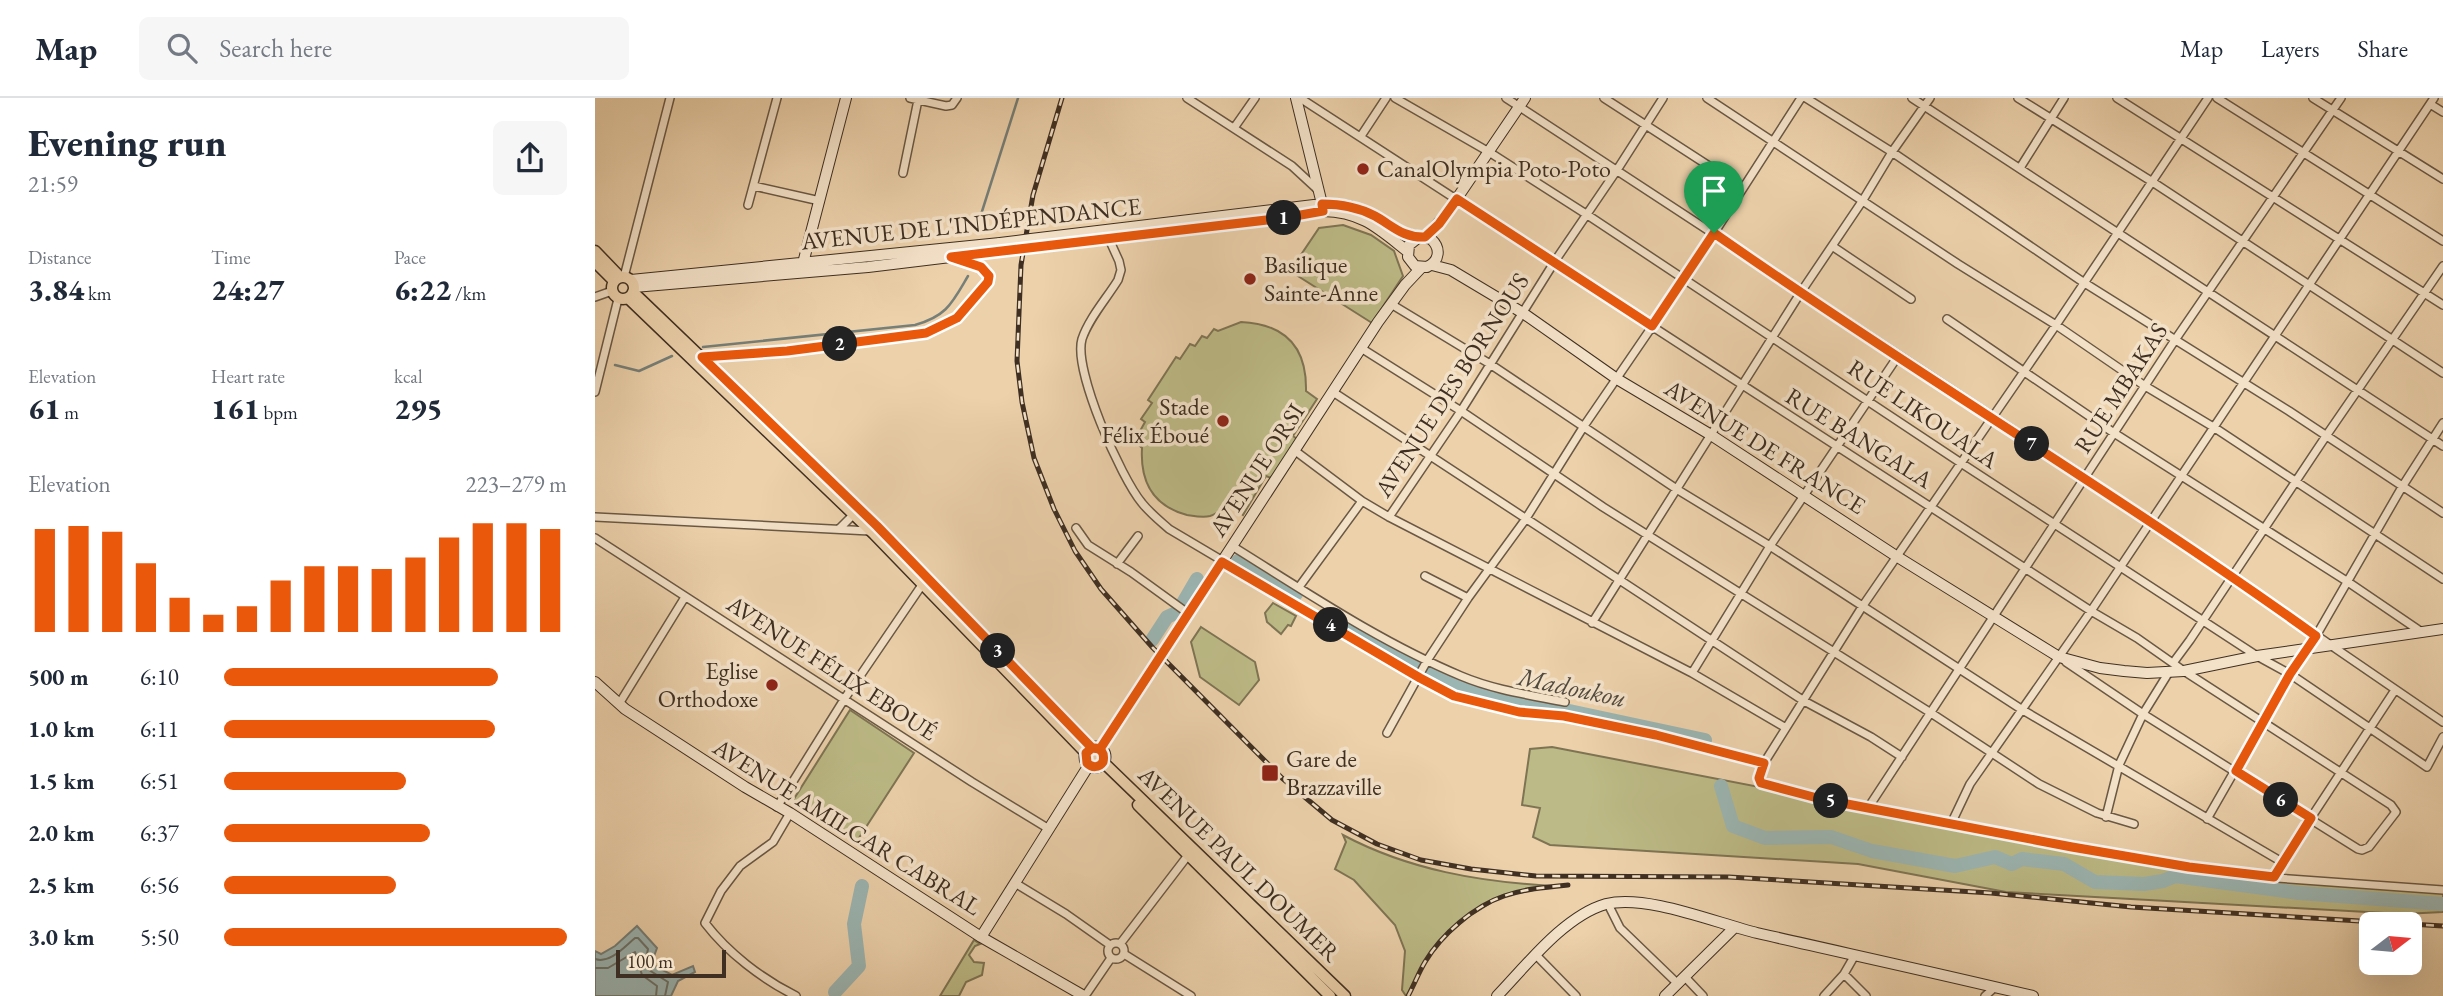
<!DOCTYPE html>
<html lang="en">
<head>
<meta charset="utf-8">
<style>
	:root { --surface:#fff; --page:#f6f6f7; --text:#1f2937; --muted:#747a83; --line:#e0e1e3; --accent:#ea580c }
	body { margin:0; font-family:"EB Garamond",serif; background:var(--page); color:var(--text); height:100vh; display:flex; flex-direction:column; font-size:26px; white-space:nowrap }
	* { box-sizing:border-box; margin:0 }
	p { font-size:23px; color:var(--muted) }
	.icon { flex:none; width:38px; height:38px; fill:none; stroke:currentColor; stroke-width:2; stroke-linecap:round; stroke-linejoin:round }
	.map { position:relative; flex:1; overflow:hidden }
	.drawer { display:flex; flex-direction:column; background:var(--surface); width:595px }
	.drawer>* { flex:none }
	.needle { width:46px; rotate:74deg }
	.controls { position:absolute; left:1764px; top:814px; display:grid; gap:14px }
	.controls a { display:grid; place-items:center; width:63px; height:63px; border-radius:10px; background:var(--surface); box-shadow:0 7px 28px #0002; font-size:35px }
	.scale { position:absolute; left:21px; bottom:18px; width:110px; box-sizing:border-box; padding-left:7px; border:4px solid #3f2f22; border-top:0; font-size:19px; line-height:24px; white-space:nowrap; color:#3f2f22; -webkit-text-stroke:5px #f3e1c8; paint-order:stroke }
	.pin { position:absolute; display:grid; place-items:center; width:60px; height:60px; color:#fff; margin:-72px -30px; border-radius:50% 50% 50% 0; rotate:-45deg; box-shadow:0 0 7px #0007 }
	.pin .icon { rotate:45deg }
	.km { position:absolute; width:35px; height:35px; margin:-18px; border-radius:50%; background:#222; color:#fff; font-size:19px; line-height:35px; text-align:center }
	.round { display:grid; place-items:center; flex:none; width:74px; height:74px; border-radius:10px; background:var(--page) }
	.overview { display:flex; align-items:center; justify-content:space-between; height:119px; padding:0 28px }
	h1 { font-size:38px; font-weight:800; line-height:52px }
	.figures { display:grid; grid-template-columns:repeat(3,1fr); gap:10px; height:119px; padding:7px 28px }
	.figures div { display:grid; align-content:center }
	.figures b { font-size:30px; font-weight:800 }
	.figures small { font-size:19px; font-weight:400 }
	.figures p { font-size:19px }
	.chart { height:196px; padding:14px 28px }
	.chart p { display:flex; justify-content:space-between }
	.chart svg { width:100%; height:126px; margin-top:7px; stroke:var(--accent); stroke-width:6 }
	ul { padding:0 28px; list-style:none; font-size:23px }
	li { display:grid; grid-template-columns:112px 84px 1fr; align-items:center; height:52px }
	li i { height:18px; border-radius:9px; background:var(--accent) }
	header { display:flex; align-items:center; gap:42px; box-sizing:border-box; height:98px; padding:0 35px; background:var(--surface); border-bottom:2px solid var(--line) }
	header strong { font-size:33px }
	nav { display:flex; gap:38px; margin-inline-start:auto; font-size:24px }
	.search { width:490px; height:63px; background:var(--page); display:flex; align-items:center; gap:18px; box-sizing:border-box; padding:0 24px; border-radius:10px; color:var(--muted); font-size:26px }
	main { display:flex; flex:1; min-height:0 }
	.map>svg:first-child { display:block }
	.green { fill:#bcba86; stroke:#7e7454; stroke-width:2 }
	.water { fill:#9bb5b2; stroke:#767f78; stroke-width:2 }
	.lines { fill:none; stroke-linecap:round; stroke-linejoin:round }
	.shore { stroke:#6d726a; stroke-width:2 }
	.stream { stroke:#767f78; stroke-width:2.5 }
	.river { stroke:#9bb5b2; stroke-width:14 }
	.street-casing { stroke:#6a5844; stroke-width:10 }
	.secondary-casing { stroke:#3f2f22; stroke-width:12 }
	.primary-casing { stroke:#3f2f22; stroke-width:13 }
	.street { stroke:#f3e1c8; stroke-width:7 }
	.secondary { stroke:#f3e1c8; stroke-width:10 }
	.primary { stroke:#ecd1ab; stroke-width:10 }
	.rail-casing { stroke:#3f2f22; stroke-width:5 }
	.rail { stroke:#f3e1c8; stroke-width:2.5; stroke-dasharray:8; stroke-linecap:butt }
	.secondary-bridge-casing { stroke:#3f2f22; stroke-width:12; stroke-linecap:butt }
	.secondary-bridge { stroke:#f3e1c8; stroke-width:10 }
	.route-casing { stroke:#fff; stroke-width:14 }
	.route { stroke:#ea580c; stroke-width:9 }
	.poi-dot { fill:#8f2418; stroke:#f3e1c8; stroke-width:2.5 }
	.labels { text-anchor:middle; stroke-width:7; stroke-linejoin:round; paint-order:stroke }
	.poi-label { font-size:24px; fill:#3f2f22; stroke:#f3e1c8; text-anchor:start }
	.street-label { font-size:24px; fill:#3f2f22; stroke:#f3e1c8 }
	.water-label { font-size:26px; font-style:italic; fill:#514a3f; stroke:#f3e1c8 }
</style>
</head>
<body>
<header>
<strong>Map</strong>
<div class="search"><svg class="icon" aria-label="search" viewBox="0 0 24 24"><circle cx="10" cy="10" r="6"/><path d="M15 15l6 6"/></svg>Search here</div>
<nav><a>Map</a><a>Layers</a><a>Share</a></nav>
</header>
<main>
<section class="drawer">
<div class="overview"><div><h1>Evening run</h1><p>21:59</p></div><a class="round"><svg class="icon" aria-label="share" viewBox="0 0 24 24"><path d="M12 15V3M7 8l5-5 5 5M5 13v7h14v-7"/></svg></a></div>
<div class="figures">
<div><p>Distance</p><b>3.84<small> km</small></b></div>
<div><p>Time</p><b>24:27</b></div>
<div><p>Pace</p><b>6:22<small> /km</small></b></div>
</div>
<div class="figures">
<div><p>Elevation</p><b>61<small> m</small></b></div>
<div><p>Heart rate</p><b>161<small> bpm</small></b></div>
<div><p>kcal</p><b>295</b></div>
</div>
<div class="chart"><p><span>Elevation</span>223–279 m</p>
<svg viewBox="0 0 160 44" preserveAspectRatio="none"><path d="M5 44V8M15 44V7M25 44V9M35 44V20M45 44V32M55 44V38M65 44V35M75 44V26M85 44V21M95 44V21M105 44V22M115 44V18M125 44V11M135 44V6M145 44V6M155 44V8"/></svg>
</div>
<ul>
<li><b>500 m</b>6:10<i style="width:80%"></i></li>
<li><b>1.0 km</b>6:11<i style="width:79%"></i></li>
<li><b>1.5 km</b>6:51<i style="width:53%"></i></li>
<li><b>2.0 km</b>6:37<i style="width:60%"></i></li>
<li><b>2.5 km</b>6:56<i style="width:50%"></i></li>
<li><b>3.0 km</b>5:50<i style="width:100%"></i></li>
</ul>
</section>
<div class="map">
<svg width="1848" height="898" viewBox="0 0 1848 898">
	<rect width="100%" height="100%" fill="#ecd1ab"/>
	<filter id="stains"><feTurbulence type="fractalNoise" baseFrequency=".00286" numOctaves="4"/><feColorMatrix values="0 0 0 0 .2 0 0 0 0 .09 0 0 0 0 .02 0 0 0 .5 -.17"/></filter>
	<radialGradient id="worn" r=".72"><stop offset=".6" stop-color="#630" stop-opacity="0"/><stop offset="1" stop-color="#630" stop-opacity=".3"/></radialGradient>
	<path class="green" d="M748,127L776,137L799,153L808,178L777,225L695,173L724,130Z
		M646,224C690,226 712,248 711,293L722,301L698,338L702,341L676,380L671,378L648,417L635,408C629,411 621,416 615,418C608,420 599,418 592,417C558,408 545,384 547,350L543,346L549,337L545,333L550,324L546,321L557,305L553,302L581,259L585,261L595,246L600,248L607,238L612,240L619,231L623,233Z
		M678,505L701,518L696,528L693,527L686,536L672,524L670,515Z
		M606,529L660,564L664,582L644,607L605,579L596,544Z
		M255,612L319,655L262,743L197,704Z
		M957,649L1356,726L1623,773L1848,795V814L1808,816L1411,794L1263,766L955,747L938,739L945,710L927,707L935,651Z
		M748,737C814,772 885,784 959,788L907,798L873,819L846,842L830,863L813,898H811L807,892L810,853L800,827L759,782L740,771L751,744Z
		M379,842L385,846L380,848L374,857L379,864L389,865L387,877L371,884L364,898H345Z"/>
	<path class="water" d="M42,828L62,850L58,861L60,868L77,877L98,868L100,874L83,883L76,898H0V853L6,856L20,848Z"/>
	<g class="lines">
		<path class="shore" d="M0,861C15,866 29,849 40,840H43L53,851L51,861L54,872L73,884L70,898
			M0,870H13L40,854L47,877L62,888L61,898"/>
		<path class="stream" d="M383,126L423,0
			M108,249L320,227C352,218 357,205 373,178
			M20,267L44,273L77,258"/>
		<path class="river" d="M643,463L701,496
			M588,505L602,481
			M755,529L822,568
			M557,542L572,519L583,514
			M835,576L890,595L1110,642
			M1126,688L1138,728L1170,740L1236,739L1277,753L1360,768L1400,759L1417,766L1427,761L1469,766L1500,784L1549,786L1568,783L1580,778L1704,795L1848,806
			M240,894L264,868L259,826L267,788"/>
		<g class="street-casing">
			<path id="street" d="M315,0L351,8L357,7L362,0
				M592,0L697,68L723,92
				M705,0L1496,513L1542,540L1589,573L1796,707L1801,714L1774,749L1767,752L1763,751L1548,616L1471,564
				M800,0L894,54L991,116L1366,365L1662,558L1695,576L1832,669L1848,639
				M911,0L1490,379L1848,624
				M1009,0L1148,90
				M1112,0L1363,166L1461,227L1550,288L1620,330L1848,481
				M1211,0L1297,54L1488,184L1694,313L1848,415
				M1317,0L1848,348
				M1423,0L1556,83L1848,275
				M1522,0L1848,207
				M1613,0L1461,227L1267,509L1169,665L1164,683L1168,686L1226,701L1594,769L1668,779L1848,792
				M1622,0L1848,143
				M1718,0L1848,81
				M1835,6L1848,14
				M639,30L660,0
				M766,38L791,0
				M1425,70L1469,0
				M308,75L323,2
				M159,88L225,103
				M153,107L182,0
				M514,141L524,163L526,172L523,182C512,200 494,220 487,241C478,272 526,380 547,405C555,415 565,423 574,431L825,580L859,598L893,607L924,614L969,618L1061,637L1169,665
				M1237,148L1316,201
				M29,179L75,0
				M0,199L17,193
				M796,206L895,266L1083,392L1175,448L1426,611L1687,764L1679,779
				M1352,221L1519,335L1753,484L1825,533
				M766,250L866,313L1008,409L1336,615L1444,686L1502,715L1539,726
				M107,259L192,252L331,235L362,220L393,184L391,172L360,160
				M0,294L23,201
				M738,294L1209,603L1276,639L1307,659
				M699,352L767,403L794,419L1097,575L1191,630
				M0,419L275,433
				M794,419L866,313L960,163L1022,72L1068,0
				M481,430L493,447L536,474L594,516
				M244,431L261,414
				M0,440L377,684L454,731
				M637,448C711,494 785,544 866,578C899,592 935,597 970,604
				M522,466L543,438
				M830,478L873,500
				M704,489L767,403
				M997,525L1206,194L1268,102L1297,54L1335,0
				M1578,565L1595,542L1731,338L1848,168
				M1097,575L1175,448L1303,258
				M24,606L90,499
				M792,635L833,561L873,500L930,422L989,328L1089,182L1206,0
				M182,709L250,600L329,484
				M1273,710L1580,242L1746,0
				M195,715L178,744L145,768L126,793L110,825C133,855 167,881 201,898
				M1511,719L1524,667L1548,616L1574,574
				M1612,721L1695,576L1721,538L1807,389L1848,325
				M1356,726L1375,686L1496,513L1839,0
				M1687,764L1800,592
				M420,785L471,816L515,847
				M1013,806L1025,830L1083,886
				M513 853a8 8 0 1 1 16 0a8 8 0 1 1-16 0Z
				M525,846L594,756
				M529,856L596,898
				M941,857L981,898
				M1249,876L1271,898
				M1090,879L1108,898
				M490,898L516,860
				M1229,898L1249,876L1260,857
				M1390,898L1399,890"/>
		</g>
		<g class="secondary-casing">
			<path id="secondary" d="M701,0L728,110
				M830,139L850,118L930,0
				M436,141L727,106L755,108L781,118L803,134L836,141C846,150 845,163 832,169L820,168L813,159L814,147L824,139
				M437,149L514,141L728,113C767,114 783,130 812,153
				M837,167L856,172L928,215L1022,281L1116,337L1301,458L1464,559L1505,570L1529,573L1552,575L1589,573L1662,558L1848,531
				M207,169L251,0
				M36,182L405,145
				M39,189L273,169L405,153
				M0,584L30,611L150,689L195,715L386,839L489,898
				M505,651L783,224L810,187L826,170
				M386,839L494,667
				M902,898C931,868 969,818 1011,806C1052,796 1121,825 1162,835C1254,856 1346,876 1438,898
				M1070,898L1140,829"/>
		</g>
		<g class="primary-casing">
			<path id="primary" d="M0,153L25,179
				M0,164L19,183
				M17 190a11 11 0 1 1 22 0a11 11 0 1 1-22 0Z
				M38,194L282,428L497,650
				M33,200L279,436L491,655
				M490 659a10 10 0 1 1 20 0a10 10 0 1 1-20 0Z
				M508,664L750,898
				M543,707L735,898"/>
		</g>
		<use href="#street" class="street"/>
		<use href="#secondary" class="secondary"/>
		<use href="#primary" class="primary"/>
		<g class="rail-casing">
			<path id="rail" d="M467,0L438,97L426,167L422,263L427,304L439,360L459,411L480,453L506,491L558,550L687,680L737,722L782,746L826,762L876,771L941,778L1134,779L1396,795L1536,809L1814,826
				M1815,826L1848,828
				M813,898C819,887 824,874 830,864C846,837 879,808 909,798C929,791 952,789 973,787"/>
		</g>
		<use href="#rail" class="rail"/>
		<g class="secondary-bridge-casing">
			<path id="secondary-bridge" d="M405,145L436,141
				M405,153L437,149"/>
		</g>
		<use href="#secondary-bridge" class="secondary-bridge"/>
	</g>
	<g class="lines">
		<g class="route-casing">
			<path id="route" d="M1119,135L1057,228L862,101L844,126L830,139C808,140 798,128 780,118C763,109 746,106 727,106L728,113L689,120L356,159L386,169L394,178L393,184L362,220L331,235L192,253L107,259L282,428L497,650C506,649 510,655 508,664C504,670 497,670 492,665L491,655L497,650L505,651L627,464L825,580L859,598L924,614L969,618L1061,637L1169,665L1164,680L1166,685L1226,701L1477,749L1594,769L1679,779L1716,720L1641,673L1695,576L1721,538C1525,397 1317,274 1119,135"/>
		</g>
		<use href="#route" class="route"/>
	</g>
	<g class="poi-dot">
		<circle cx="768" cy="71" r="7"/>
		<circle cx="655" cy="181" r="7"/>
		<circle cx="628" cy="323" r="7"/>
		<circle cx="177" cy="587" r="7"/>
		<rect x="666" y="666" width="18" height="18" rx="3.5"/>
	</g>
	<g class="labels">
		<g class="poi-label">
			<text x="782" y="79">CanalOlympia Poto-Poto</text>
			<text x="669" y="175">Basilique<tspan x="669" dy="28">Sainte-Anne</tspan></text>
			<text x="614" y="317" text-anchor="end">Stade<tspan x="614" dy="28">Félix Éboué</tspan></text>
			<text x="163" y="581" text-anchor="end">Eglise<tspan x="163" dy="28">Orthodoxe</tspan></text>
			<text x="691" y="669">Gare de<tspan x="691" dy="28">Brazzaville</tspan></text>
		</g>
		<g class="street-label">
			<text transform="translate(376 126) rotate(-6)" y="8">AVENUE DE L'INDÉPENDANCE</text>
			<text transform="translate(857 287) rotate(-57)" y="8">AVENUE DES BORNOUS</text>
			<text transform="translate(1526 290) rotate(-57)" y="8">RUE MBAKAS</text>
			<text transform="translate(1328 316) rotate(34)" y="8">RUE LIKOUALA</text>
			<text transform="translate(1264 340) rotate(32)" y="8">RUE BANGALA</text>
			<text transform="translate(1170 349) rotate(32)" y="8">AVENUE DE FRANCE</text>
			<text transform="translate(662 372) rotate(-57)" y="8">AVENUE ORSI</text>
			<text transform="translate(237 570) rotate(33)" y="8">AVENUE FÉLIX EBOUÉ</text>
			<text transform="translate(252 729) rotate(32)" y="8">AVENUE AMILCAR CABRAL</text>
			<text transform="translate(644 766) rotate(44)" y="8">AVENUE PAUL DOUMER</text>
		</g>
		<g class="water-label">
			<text transform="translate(977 589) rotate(12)" y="9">Madoukou</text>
		</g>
	</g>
	<rect width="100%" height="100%" filter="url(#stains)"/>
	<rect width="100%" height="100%" fill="url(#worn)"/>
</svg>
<div class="controls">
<a><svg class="needle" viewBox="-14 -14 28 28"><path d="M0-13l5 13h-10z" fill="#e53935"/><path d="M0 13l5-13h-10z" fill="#747a83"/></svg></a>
</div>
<div class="scale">100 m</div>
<div class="pin" style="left:1119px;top:135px;background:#1e9e55"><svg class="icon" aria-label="arrive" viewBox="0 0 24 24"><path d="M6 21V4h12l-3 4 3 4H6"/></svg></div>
<b class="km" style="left:689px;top:120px">1</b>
<b class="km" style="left:245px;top:246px">2</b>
<b class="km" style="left:403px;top:553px">3</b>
<b class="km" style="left:736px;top:527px">4</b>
<b class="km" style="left:1236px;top:703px">5</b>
<b class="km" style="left:1686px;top:702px">6</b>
<b class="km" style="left:1437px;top:346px">7</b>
</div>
</main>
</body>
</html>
